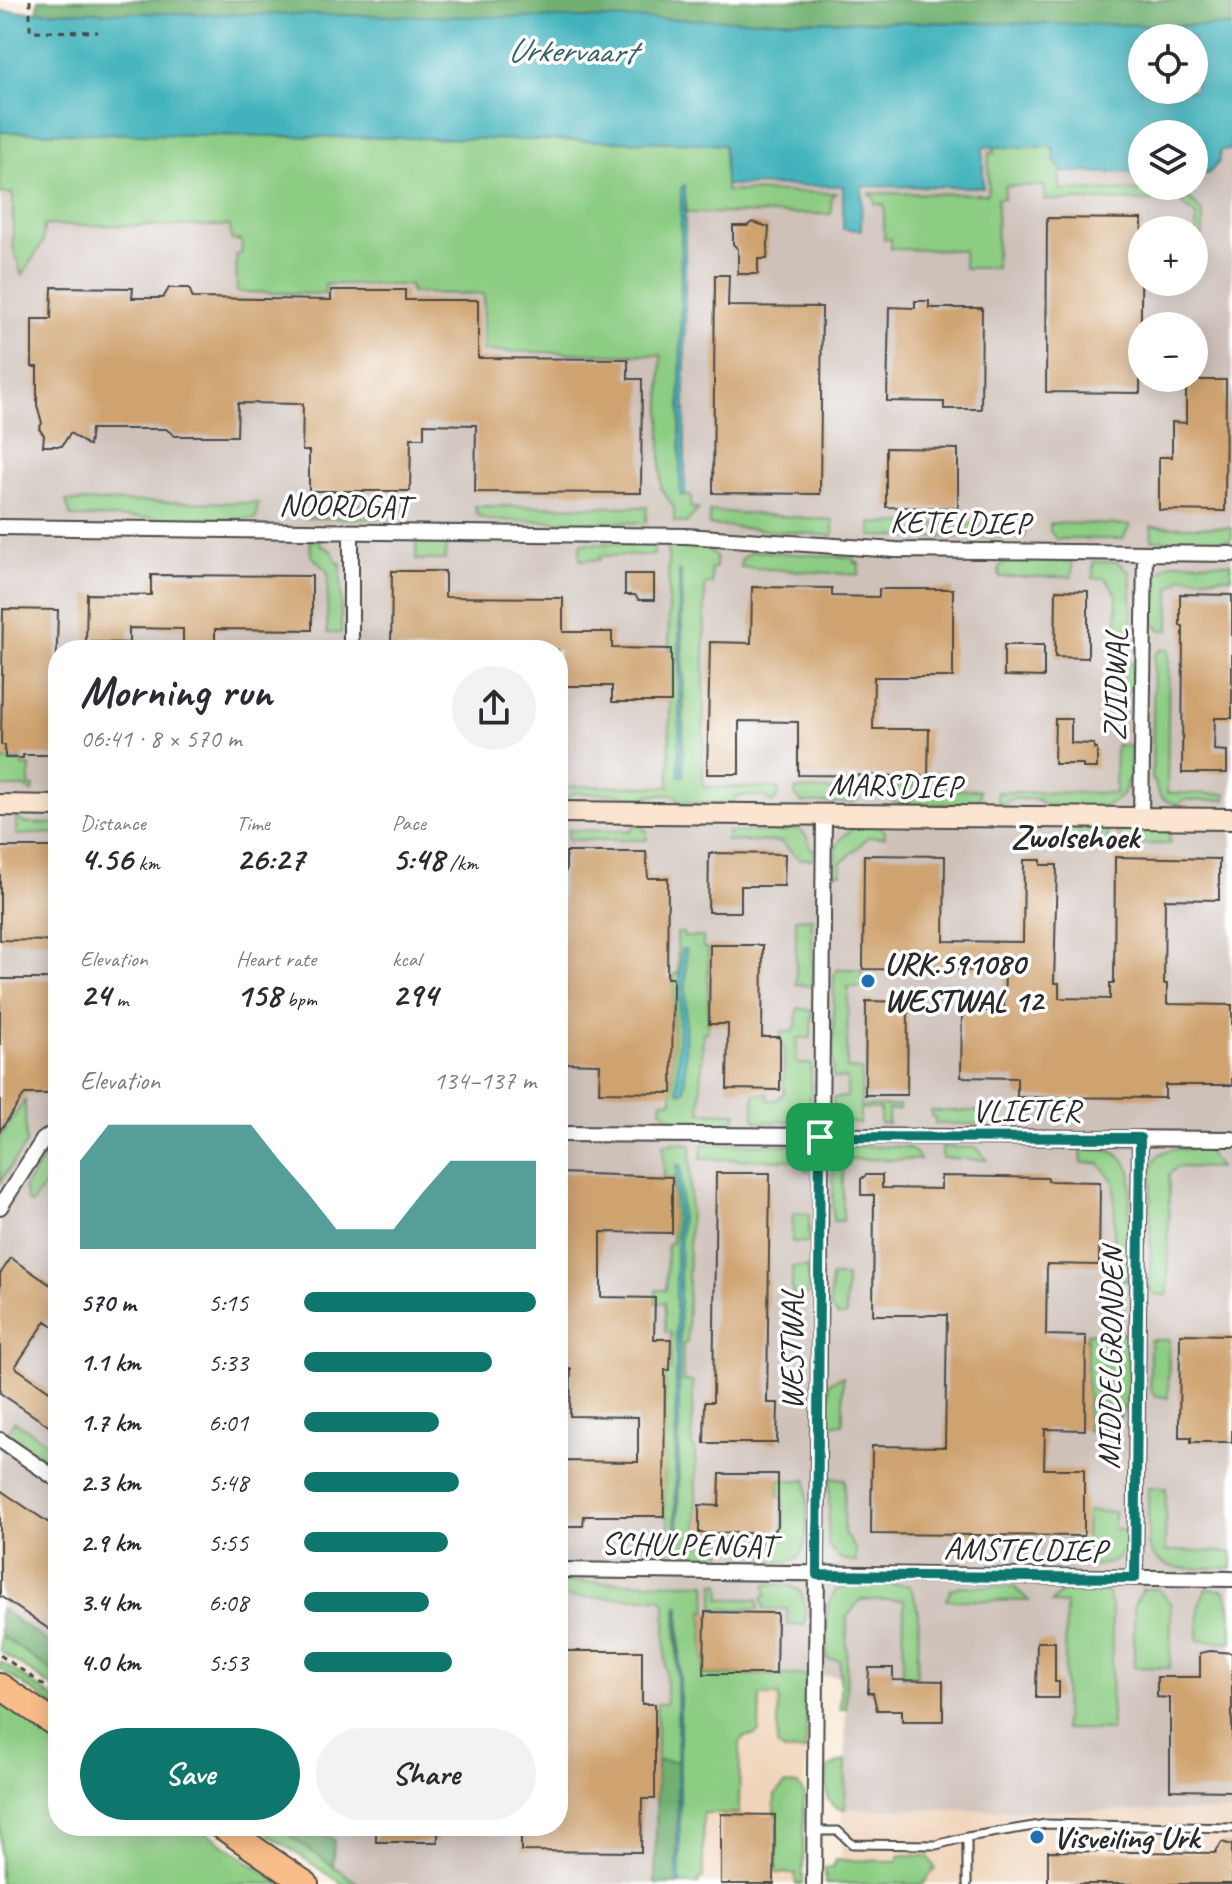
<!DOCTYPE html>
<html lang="en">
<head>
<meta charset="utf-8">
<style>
	:root { --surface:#fff; --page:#f2f2f3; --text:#2b2b33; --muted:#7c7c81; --accent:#0f766e }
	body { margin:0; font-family:Caveat,sans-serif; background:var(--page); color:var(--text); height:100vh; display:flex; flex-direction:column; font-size:30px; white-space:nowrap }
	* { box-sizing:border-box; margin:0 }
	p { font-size:26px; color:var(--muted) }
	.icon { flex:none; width:44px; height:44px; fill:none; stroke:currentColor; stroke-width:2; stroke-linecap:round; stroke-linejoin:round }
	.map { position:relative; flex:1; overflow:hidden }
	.drawer { position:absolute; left:48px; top:640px; width:520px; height:1196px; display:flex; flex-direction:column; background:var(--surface); border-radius:32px; box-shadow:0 4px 20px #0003 }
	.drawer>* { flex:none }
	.buttons { position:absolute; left:1128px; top:24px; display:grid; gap:16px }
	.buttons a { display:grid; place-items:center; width:80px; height:80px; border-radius:50%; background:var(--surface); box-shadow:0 4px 20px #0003; font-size:40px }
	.pin { position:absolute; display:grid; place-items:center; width:68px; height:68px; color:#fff; margin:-34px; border-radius:16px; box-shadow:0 4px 12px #0006 }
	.round { display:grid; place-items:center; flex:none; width:84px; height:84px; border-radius:42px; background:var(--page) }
	.head { display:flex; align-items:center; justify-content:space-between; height:136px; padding:0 32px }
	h1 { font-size:44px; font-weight:600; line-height:60px }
	.figures { display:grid; grid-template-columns:repeat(3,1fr); gap:12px; height:136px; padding:8px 32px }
	.figures div { display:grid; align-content:center }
	.figures b { font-size:34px; font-weight:600 }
	.figures small { font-size:22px; font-weight:400 }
	.figures p { font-size:22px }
	.chart { height:224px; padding:16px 32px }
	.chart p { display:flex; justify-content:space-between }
	.chart svg { width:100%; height:144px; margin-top:8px; fill:var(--accent); opacity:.7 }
	.action { display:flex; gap:16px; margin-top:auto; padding:16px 32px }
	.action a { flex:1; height:92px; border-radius:48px; background:var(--accent); color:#fff; font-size:32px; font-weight:600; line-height:92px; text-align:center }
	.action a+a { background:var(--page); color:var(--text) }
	ul { padding:0 32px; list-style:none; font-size:26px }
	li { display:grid; grid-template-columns:128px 96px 1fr; align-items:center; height:60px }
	li i { height:20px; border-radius:10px; background:var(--accent) }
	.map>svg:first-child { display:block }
	.built { fill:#f0d5bc }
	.industrial { fill:#cec1b9; fill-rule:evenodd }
	.green { fill:#8ccc83; stroke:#5c7c57; stroke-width:2; fill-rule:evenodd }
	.forest { fill:#71b071; stroke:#4e6e4e; stroke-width:2 }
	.water { fill:#43b3bc; stroke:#376f74; stroke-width:2; fill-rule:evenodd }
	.building { fill:#cfa370 }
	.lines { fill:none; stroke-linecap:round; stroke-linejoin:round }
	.lane-casing { stroke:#4a4845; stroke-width:11 }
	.street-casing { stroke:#4a4845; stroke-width:18 }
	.secondary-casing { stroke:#4a4845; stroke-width:24 }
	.primary-casing { stroke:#4a4845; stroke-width:28 }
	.path { stroke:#4a4845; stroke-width:3; stroke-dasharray:6 6; stroke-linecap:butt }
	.lane { stroke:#fff; stroke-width:7 }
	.street { stroke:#fff; stroke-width:14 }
	.secondary { stroke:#fce5d0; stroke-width:20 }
	.primary { stroke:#f8bd89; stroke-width:24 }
	.route-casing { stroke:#fff; stroke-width:16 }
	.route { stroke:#0f766e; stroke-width:10 }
	.poi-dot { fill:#1f6fb2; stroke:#fff; stroke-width:3 }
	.labels { text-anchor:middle; stroke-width:7; stroke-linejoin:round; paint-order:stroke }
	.street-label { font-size:32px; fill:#2b2b2b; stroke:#fff }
	.poi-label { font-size:32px; font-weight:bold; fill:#2b2b2b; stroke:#fff; text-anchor:start }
	.water-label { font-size:34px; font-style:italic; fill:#356165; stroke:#fff }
	.neighbourhood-label { font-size:34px; font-weight:bold; fill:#2b2b2b; stroke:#fff }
</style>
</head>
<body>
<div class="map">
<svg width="1232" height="1884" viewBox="0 0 1232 1884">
	<rect width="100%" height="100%" fill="#fff"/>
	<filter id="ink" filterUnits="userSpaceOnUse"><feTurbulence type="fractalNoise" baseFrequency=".0125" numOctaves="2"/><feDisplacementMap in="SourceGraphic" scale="16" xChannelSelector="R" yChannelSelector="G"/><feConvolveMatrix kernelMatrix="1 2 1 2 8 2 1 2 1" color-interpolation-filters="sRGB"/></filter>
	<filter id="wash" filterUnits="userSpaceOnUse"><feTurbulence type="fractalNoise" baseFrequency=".006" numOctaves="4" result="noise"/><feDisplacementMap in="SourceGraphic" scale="32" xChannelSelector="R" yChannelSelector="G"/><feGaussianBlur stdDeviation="1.8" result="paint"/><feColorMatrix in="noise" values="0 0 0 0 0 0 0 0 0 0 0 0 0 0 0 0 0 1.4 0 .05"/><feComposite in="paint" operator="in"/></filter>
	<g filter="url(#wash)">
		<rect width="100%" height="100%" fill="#f8ead8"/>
		<path class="built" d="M760,1696H779L786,1752L806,1751L803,1884H699V1878H703V1813H739L740,1743L743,1737L759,1731Z
			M842,1809L1232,1812V1884H841Z"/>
		<path class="industrial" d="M0,103L1232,116V1812L845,1809L846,1676L682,1675L680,1884H353L274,1826H558V650H58V1680L0,1641ZM1142,134H1194V186H1142ZM1142,230H1194V282H1142ZM1142,326H1194V378H1142Z"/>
		<path class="green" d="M0,132L682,142L724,145L726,191L836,193L831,197V214L687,213L684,185L681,495L691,496V508L699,509L686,523L674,522V508L661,488V355L483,351L484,294L411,293L410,285L325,284V294L237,292L236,255L241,254L242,241L231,240L230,226L44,225L43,242L22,276L13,245V194L0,193Z
			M994,147H1053L1055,161L1064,172L1059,173L1060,190L1181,191L1203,212L1202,262H1197L1196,216L1180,201L1045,200L1044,186H1005L1004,198L997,199L996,268H964L963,250L891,249V239H884V205L874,204V198L869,193L986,194L988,191L989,153H994Z
			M66,501L258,503L256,519L71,517Z
			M303,504L408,505L403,517L395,519L303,518Z
			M475,506L647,507L646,523L488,520L477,515Z
			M710,511L833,520V536L709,525Z
			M871,523L1026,525L1024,538L871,536Z
			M1050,523L1130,525L1123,539H1056L1050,531Z
			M1151,526L1232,528V538L1230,541L1152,540Z
			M310,540H320V545L332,551L338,564L341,563V633H327L328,572L311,555Z
			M417,541L446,542L445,560H416Z
			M583,543L651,544L654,546V555L600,556V560H580V546Z
			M668,544L705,547L716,557V568H711L712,584L705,585L703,787L779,788V796L772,803L762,796H737L732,803H680L674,795H649L642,802H628L622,794L573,793L563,801L558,796V786L669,787L671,649L669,648ZM680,571L684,674L683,776L679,775Z
			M751,551L854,558V563H859V575L740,567L741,560Z
			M1007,560L1072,561V577H999V567Z
			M1093,562H1117L1130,572L1133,639H1117V595L1105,578H1093Z
			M1177,562L1231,563V577H1183L1170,588L1169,630H1161L1154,624C1154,600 1147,568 1177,562Z
			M1160,650H1169L1167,793L1226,794V800H1184L1179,804C1165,803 1156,796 1155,781L1152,780L1154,656Z
			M1117,663H1132V690H1117Z
			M1116,745L1131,746L1130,781H1127C1123,817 1071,806 1043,805L1038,799H1012L1003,805L997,799V792L1115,793Z
			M0,760L22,761L23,766H30L29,786L34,787L32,793L25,787H0Z
			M912,781H931V789L980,790V798L972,804H897L887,798L888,787H912Z
			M795,789L835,790L836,797H860L854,803H802L795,795Z
			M16,817L24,823L58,824V833L16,835Z
			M636,824L647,831V840H568V830L629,831Z
			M858,825L879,826L885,831V837H868L845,860L841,861V873H835C835,844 835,840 858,825Z
			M789,828C801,828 809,836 810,847L813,848V859H799L781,842L726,841L728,832H785Z
			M1066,828H1102L1108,832V844H1063V832Z
			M1123,829H1169L1170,844H1119V832Z
			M812,918V984L810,986L796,984V919Z
			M677,933H683L684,937H703V948H708V1032H703L700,1112L737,1113L734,1122H673L661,1109L662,1101H672L674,974H678ZM685,949V1089L678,1092L681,951Z
			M837,969H862V987H848L847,1069L862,1070L861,1106H899V1110H888V1124L880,1123V1109H860V1123C844,1123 833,1114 833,1098L847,1097V1079L833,1078L834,975Z
			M798,1008L812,1011L811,1038H797V1064H811C811,1117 813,1123 757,1122L754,1118V1094H768V1100H776L784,1093V1044H781V1032L795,1031Z
			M25,1100L26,1144L0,1182V1137Z
			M931,1111H979L980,1124H935V1117L931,1116Z
			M58,1143V1167L31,1204L27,1201L24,1187L48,1152Z
			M673,1143L691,1144L687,1343L683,1344V1381L693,1382L692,1448L695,1449L697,1536H717V1540H721L722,1562H662L658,1559V1554L668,1543V1517H664L665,1379L666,1370H671V1332H665V1303H656V1290H666L667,1244L672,1243L673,1177H664L663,1145ZM677,1165L680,1166L678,1536L675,1537Z
			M702,1144L792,1145C805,1149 809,1159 809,1171H806L797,1160L701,1159Z
			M849,1146L908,1147L916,1153L920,1160L851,1159L843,1168V1221H833V1165Z
			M942,1147L977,1148L987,1160L942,1158Z
			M1081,1149C1104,1149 1121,1148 1131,1171L1127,1280H1113L1115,1183L1099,1163H1082Z
			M1172,1149H1205L1219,1168L1178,1167L1169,1174L1168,1295H1156L1150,1289L1151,1173C1153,1158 1158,1153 1172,1149Z
			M793,1213L809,1214V1242H792Z
			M792,1267H808V1295H792Z
			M831,1277H846V1316H838L830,1308Z
			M1087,1333L1124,1334L1128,1338C1128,1375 1139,1431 1087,1431Z
			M1150,1340H1169L1168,1398L1154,1395L1150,1386Z
			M843,1376V1424H829V1383Z
			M14,1421L58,1449L57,1463L53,1464L7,1433Z
			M830,1478L845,1479L844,1533L856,1550V1562L839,1558L828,1544Z
			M779,1480H807C806,1497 811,1547 798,1557C789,1563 777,1562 766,1562V1541L778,1542L783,1536V1497H779Z
			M1148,1488H1166L1165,1551L1232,1552V1568C1206,1567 1154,1578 1148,1543Z
			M1087,1511L1114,1512V1529L1127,1531C1126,1562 1113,1565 1085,1566Z
			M558,1582L706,1583L707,1611H703L704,1675H807L806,1751L786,1752L777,1746L779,1696H760L759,1731L755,1735L743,1737L740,1743L739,1813H703V1878L699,1879V1884H680V1606L676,1608L678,1761H657V1704H666L665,1604L661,1598L558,1597Z
			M714,1583H720L721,1599H758L759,1609H714Z
			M765,1584C802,1584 806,1589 805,1625H788L787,1609H764L762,1597L766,1596Z
			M851,1584L909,1585C924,1609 917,1648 917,1676H903L904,1600H860L847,1617L846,1709H840V1660L827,1659V1608L836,1590Z
			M960,1586L1014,1587L1029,1601L946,1600L951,1589Z
			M1067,1587H1100L1108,1594L1112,1606L1111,1730L1064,1729L1066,1604L1051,1603Z
			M1142,1589H1159L1171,1604L1170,1668L1134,1667V1606Z
			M1206,1589L1224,1590C1232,1607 1232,1623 1232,1642L1198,1640L1199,1604Z
			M0,1635L58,1675V1691L0,1651Z
			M0,1661L58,1701V1708L0,1669Z
			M0,1692L58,1731V1826H197L282,1884H0Z
			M846,1760L845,1809C837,1809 832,1806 828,1800L826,1772L829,1767Z
			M786,1784L798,1785L804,1794L803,1884H796V1874L777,1873V1814L774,1813L775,1795Z
			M256,1826H276L359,1884H342Z
			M899,1855L928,1856L935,1868L924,1884H825V1868L833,1867L836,1860L898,1861Z"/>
		<path class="forest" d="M38,0H1232V26L38,12Z
			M0,1609L58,1649V1675L0,1635Z
			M657,1761H678L677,1884H655Z
			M276,1826H314L334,1840L333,1866Z"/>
		<path class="water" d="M0,11L1232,26V150H1220L1219,162L1208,174H1194V134H1142V173L1064,172L1055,162L1053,147H983V187L862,186L861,230L843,229V186L725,185L724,145L682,142L0,132ZM1142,38H1194V90H1142Z
			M685,185V494L682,496L680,494L681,188Z
			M679,571L681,572L683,776H679Z
			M683,949L686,950L685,1089L681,1093L677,1089L681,950Z
			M678,1165L681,1166L678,1537L676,1538V1177Z
			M678,1605L680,1608V1884H677Z"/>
		<g id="blocks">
			<path class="building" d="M1047,218L1142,219L1140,393L1046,392Z
				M752,222L769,227L767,259H758V274H738V249L733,244V226H747Z
				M715,275H729L728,306L822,307L820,494L713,493Z
				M52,287L133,288L132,298H163L169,288H189L193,298L331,300V290H405V300H478V358L628,359V379H642L641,493L475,492L476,425L424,424V438H411L410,491H309V451H302L303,404L238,403L237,436H175L166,429H91L89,446L70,433L62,446H43L44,435L39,429L42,423L37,405V367H32V319H51Z
				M915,301H929V308H982L981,409H944V402L887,401L889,307L915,308Z
				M1186,380H1226L1225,511L1159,510V457H1172V422L1186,423Z
				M886,448L958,449V508L886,507Z
				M392,571H445V597L563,598V632H612V648L671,649V702H612V686H558V650H391Z
				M625,574H654V600H639L635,595H625Z
				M151,575L312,576V630L215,629V650H183V629L129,628V643L86,642L87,594L151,595Z
				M752,587L832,588V596L879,597V589H953V677H874L873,729H929L928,776L798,775V722L739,721V774H707L710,642L751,643Z
				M1056,590L1088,591V658L1055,657Z
				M1180,594L1232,595V718H1215L1214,750L1227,751V773H1182L1183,626H1180Z
				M3,609L58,610L54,755H23V758H5V745H1Z
				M1004,645H1044V677L1004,676Z
				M1055,719H1071V743L1094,744V749H1097V768H1083V764H1054Z
				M0,847H58V941L0,940Z
				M566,852H646L648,878H668L667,978H673L672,1093L599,1092L600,1064L558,1063V977H562L563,871H566Z
				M709,853L785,854L784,886H741V912H708Z
				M864,855L945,856L944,941L1023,942L1024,860H1041V865H1057L1054,983H1059V998L1110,999V983H1114L1115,857L1219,859V900L1165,899L1164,984H1167V1004L1232,1005V1085H1165V1098L1017,1097V1078L961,1077L962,1011H1004L1005,971L863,969Z
				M710,945H763L762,1037H780V1090L727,1089L728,1024H709Z
				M0,979H58V1094H25L0,1131Z
				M866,1001L908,1002L907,1095H865Z
				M559,1173L672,1177V1233L601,1232V1297L655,1298L654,1339H671L670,1370H665L664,1516H584L583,1526H562L563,1516L558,1515V1461L638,1462V1417L570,1416L571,1369H558L559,1243H562V1213H559Z
				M716,1173H770L767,1403H778L777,1443H704L705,1402H713Z
				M866,1175H882V1188L941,1189V1176L1048,1178V1181L1100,1182L1099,1265L1047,1264L1046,1335L1086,1336L1085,1430L1045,1429L1044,1469H1084V1536L871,1534L872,1446L945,1447L947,1315H873L874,1195H861V1179Z
				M11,1258L58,1290V1329L46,1321L15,1367L58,1397V1432L0,1393V1274Z
				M1180,1334L1232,1335V1442H1191V1437H1179Z
				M720,1474H778V1526L771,1533H699V1505L719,1506Z
				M0,1490L58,1529V1635L0,1596Z
				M705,1612L777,1613L776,1674H704Z
				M1037,1642H1055V1682H1059V1698H1036Z
				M558,1651H642V1704H655V1799H642L641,1852L521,1851V1826H558Z
				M1210,1651L1232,1653V1791L1170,1790V1698L1157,1697V1677H1200V1653Z
				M869,1668H893V1680L943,1681V1721H902V1710H877L873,1693H868Z
				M721,1814L775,1815L774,1884H721Z
				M376,1826H438V1842H376Z
				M1222,1842L1232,1845V1884H1048V1851L1215,1853Z"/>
		</g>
	</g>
	<g filter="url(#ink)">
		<use href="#blocks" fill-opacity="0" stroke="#4a4845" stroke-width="2"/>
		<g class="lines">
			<g class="lane-casing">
				<path id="lane" d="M815,1831H838L852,1844L936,1845L967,1837L1046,1824L1232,1828
					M967,1837V1884"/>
			</g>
			<g class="street-casing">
				<path id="street" d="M0,527L686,536L896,550L1232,554
					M351,533V650
					M1141,818L1145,554
					M558,1134L1232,1139
					M0,1207L43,1140L58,1129
					M0,1440L58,1480
					M558,1570L1232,1579
					M1135,1578L1140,1138
					M814,1884L824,814"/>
			</g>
			<g class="secondary-casing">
				<path id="secondary" d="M0,805L58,806
					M558,812L1232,819"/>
			</g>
			<g class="primary-casing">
				<path id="primary" d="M0,1686L58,1726
					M221,1826L306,1884"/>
			</g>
			<path class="path" d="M30,0V31L98,32
				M0,1655L58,1695"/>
			<use href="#lane" class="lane"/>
			<use href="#street" class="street"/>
			<use href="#secondary" class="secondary"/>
			<use href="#primary" class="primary"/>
		</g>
	</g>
	<g class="lines" filter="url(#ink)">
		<g class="route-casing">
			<path id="route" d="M820,1137L1140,1138L1135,1578L817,1575Z"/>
		</g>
		<use href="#route" class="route"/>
	</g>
	<g class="poi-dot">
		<circle cx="868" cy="981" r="8"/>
		<circle cx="1037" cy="1837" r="8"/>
	</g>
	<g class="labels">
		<g class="street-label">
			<text transform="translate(344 505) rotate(1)" y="11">NOORDGAT</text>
			<text transform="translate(960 522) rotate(1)" y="11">KETELDIEP</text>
			<text transform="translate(1115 685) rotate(-89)" y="11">ZUIDWAL</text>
			<text transform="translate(895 785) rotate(1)" y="11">MARSDIEP</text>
			<text x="1026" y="1121">VLIETER</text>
			<text transform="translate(791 1349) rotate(-90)" y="11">WESTWAL</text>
			<text transform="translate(1110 1358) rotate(-89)" y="11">MIDDELGRONDEN</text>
			<text transform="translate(688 1544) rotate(1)" y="11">SCHULPENGAT</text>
			<text transform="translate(1025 1549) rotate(1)" y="11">AMSTELDIEP</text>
		</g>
		<g class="poi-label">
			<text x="884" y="974">URK.591080<tspan x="884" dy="37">WESTWAL 12</tspan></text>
			<text x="1053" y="1848">Visveiling Urk</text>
		</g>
		<g class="water-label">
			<text transform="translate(571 50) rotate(1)" y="12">Urkervaart</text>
		</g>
		<g class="neighbourhood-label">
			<text x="1075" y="848">Zwolsehoek</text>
		</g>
	</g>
</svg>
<div class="buttons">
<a><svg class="icon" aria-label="locate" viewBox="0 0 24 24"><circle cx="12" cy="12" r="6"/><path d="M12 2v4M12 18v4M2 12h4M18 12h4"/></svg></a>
<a><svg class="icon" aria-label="layers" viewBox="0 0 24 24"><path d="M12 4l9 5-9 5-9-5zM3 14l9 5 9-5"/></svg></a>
<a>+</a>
<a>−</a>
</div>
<div class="pin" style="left:820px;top:1137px;background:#1e9e55"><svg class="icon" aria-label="arrive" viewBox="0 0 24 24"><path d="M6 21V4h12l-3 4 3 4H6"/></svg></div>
<section class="drawer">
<div class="head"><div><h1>Morning run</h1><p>06:41 · 8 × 570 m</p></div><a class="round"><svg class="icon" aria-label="share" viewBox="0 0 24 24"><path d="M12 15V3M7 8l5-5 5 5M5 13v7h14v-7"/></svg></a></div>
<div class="figures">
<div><p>Distance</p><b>4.56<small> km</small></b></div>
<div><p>Time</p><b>26:27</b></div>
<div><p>Pace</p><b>5:48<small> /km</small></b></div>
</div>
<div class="figures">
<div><p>Elevation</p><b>24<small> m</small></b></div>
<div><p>Heart rate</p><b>158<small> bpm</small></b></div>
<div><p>kcal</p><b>294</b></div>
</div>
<div class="chart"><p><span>Elevation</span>134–137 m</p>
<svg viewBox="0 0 160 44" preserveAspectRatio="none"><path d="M0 44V17L10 6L20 6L30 6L40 6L50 6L60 6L70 17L80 27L90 38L100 38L110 38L120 27L130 17L140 17L150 17L160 17V44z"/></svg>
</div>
<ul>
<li><b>570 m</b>5:15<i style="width:100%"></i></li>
<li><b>1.1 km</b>5:33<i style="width:81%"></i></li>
<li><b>1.7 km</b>6:01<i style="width:58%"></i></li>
<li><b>2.3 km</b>5:48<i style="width:67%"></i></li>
<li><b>2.9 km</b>5:55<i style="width:62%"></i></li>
<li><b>3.4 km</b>6:08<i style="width:54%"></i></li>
<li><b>4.0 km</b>5:53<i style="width:64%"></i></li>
</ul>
<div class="action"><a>Save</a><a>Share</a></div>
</section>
</div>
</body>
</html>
